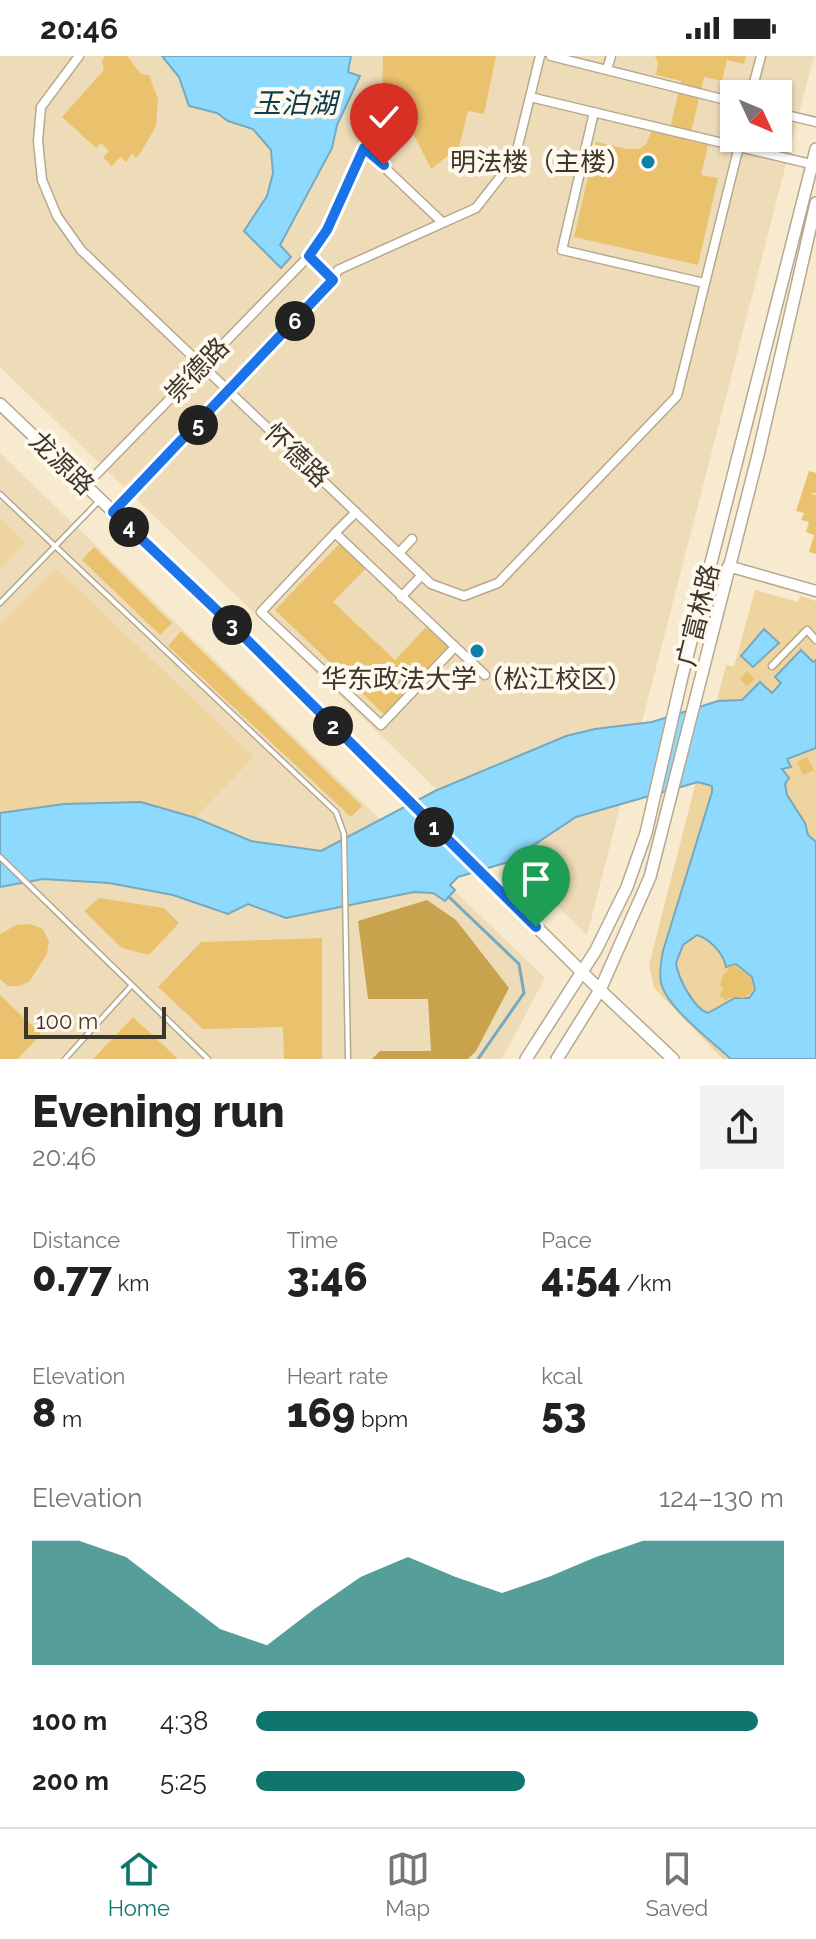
<!DOCTYPE html>
<html lang="en">
<head>
<meta charset="utf-8">
<style>
	:root { --surface:#fff; --page:#f2f2f2; --text:#222; --muted:#767676; --line:#e0e0e0; --accent:#0f766e }
	body { margin:0; font-family:Raleway,"Noto Sans SC",sans-serif; background:var(--page); color:var(--text); height:100vh; display:flex; flex-direction:column; font-size:30px; white-space:nowrap }
	* { box-sizing:border-box; margin:0 }
	p { font-size:26px; color:var(--muted) }
	.icon { flex:none; width:44px; height:44px; fill:none; stroke:currentColor; stroke-width:2; stroke-linecap:round; stroke-linejoin:round }
	.map { position:relative; height:1003px; overflow:hidden }
	.sheet { display:flex; flex-direction:column; background:var(--surface); flex:1 }
	.sheet>* { flex:none }
	.needle { width:52px; rotate:134deg }
	.buttons { position:absolute; left:720px; top:24px; display:grid; gap:16px }
	.buttons a { display:grid; place-items:center; width:72px; height:72px; border-radius:0px; background:var(--surface); box-shadow:0 2px 6px #0004; font-size:40px }
	.scale { position:absolute; left:24px; bottom:20px; width:142px; box-sizing:border-box; padding-left:8px; border:4px solid #3c362b; border-top:0; font-size:22px; line-height:28px; white-space:nowrap; color:#3c362b; -webkit-text-stroke:6px #fef8ed; paint-order:stroke }
	.pin { position:absolute; display:grid; place-items:center; width:68px; height:68px; color:#fff; margin:-82px -34px; border-radius:50% 50% 50% 0; rotate:-45deg; box-shadow:0 0 8px #0007 }
	.pin .icon { rotate:45deg }
	.km { position:absolute; width:40px; height:40px; margin:-20px; border-radius:50%; background:#222; color:#fff; font-size:22px; line-height:40px; text-align:center }
	.round { display:grid; place-items:center; flex:none; width:84px; height:84px; border-radius:0px; background:var(--page) }
	.summary { display:flex; align-items:center; justify-content:space-between; height:136px; padding:0 32px }
	h1 { font-size:44px; font-weight:800; line-height:60px }
	.figures { display:grid; grid-template-columns:repeat(3,1fr); gap:12px; height:136px; padding:8px 32px }
	.figures div { display:grid; align-content:center }
	.figures b { font-size:40px; font-weight:800 }
	.figures small { font-size:22px; font-weight:400 }
	.figures p { font-size:22px }
	.chart { height:224px; padding:16px 32px }
	.chart p { display:flex; justify-content:space-between }
	.chart svg { width:100%; height:144px; margin-top:8px; fill:var(--accent); opacity:.7 }
	ul { padding:0 32px; list-style:none; font-size:26px }
	li { display:grid; grid-template-columns:128px 96px 1fr; align-items:center; height:60px }
	li i { height:20px; border-radius:10px; background:var(--accent) }
	.status { display:flex; justify-content:space-between; align-items:center; height:56px; padding:0 40px; background:var(--surface); direction:ltr }
	.status svg { height:22px; fill:currentColor }
	.tab-bar { display:flex; justify-content:space-around; align-items:center; height:112px; border-top:2px solid var(--line); background:var(--surface); font-size:22px; color:var(--muted) }
	.tab-bar a { display:grid; justify-items:center; gap:4px }
	.tab-bar .current { color:var(--accent) }
	.map>svg:first-child { display:block }
	.built { fill:#eedcb9; fill-rule:evenodd }
	.green { fill:#eed49f }
	.forest { fill:#c9a24d }
	.water { fill:#8edafe; stroke:#75a9bf; stroke-width:2; fill-rule:evenodd }
	.lines { fill:none; stroke-linecap:round; stroke-linejoin:round }
	.stream { stroke:#75a9bf; stroke-width:3 }
	.building { fill:#eac26e }
	.service-casing { stroke:#b6a88e; stroke-width:7 }
	.pedestrian-casing { stroke:#b6a88e; stroke-width:9 }
	.minor-casing { stroke:#b6a88e; stroke-width:11 }
	.tertiary-casing { stroke:#b6a88e; stroke-width:13 }
	.secondary-casing { stroke:#b6a88e; stroke-width:14 }
	.service { stroke:#fff; stroke-width:4 }
	.pedestrian { stroke:#fff; stroke-width:6 }
	.minor { stroke:#fff; stroke-width:8 }
	.tertiary { stroke:#fff; stroke-width:10 }
	.secondary { stroke:#fff; stroke-width:11 }
	.route-casing { stroke:#fff; stroke-width:16 }
	.route { stroke:#1a73e8; stroke-width:10 }
	.poi-dot { fill:#0e7fa7; stroke:#fef8ed; stroke-width:3 }
	.labels { text-anchor:middle; stroke-width:8; stroke-linejoin:round; paint-order:stroke }
	.poi-label { font-size:26px; fill:#3c362b; stroke:#fef8ed; text-anchor:end }
	.street-label { font-size:26px; fill:#3c362b; stroke:#fef8ed }
	.water-label { font-size:28px; font-style:italic; fill:#0e3b4d; stroke:#fef8ed }
</style>
</head>
<body>
<div class="status"><b>20:46</b><svg viewBox="0 0 49 12"><path d="M0 12V9h3v3zM5 12V6h3v6zM10 12V3h3v9zM15 12V0h3v12zM26 1h20v11H26zM47 4h2v5h-2z"/></svg></div>
<div class="map">
<svg width="816" height="1003" viewBox="0 0 816 1003">
	<rect width="100%" height="100%" fill="#f8eace"/>
	<path class="built" d="M0,0H814L587,879L0,311ZM734,38H778V82H734Z
		M0,397L545,922L502,1003H0Z"/>
	<path class="green" d="M0,462L25,487L0,513Z
		M56,512L254,701L195,762L141,746L64,748L0,757V569Z
		M755,534L798,546L800,540L816,545V1003H723L654,932L649,909L726,609L734,611Z"/>
	<path class="forest" d="M427,844L456,864L509,932L476,995L468,1003H372L380,995H431L428,943H368L358,865Z"/>
	<path class="water" d="M162,0H351L348,16L360,20L337,69L332,92L280,189L291,201L281,212L244,175L267,140L273,117L271,94L253,73L228,65L217,57L189,50L179,21Z
		M764,573L779,587L753,611L741,600Z
		M801,594L813,606L816,604V692L787,703L791,711L782,713L789,722L785,728L787,739L805,767L808,779L816,786V1003H731C712,985 667,952 661,927C659,916 661,905 663,895L712,736V730L698,726L576,761L508,806L458,821L450,829L455,834L445,845L433,837L414,836L286,862L248,848L228,858L173,839L109,827L43,823L0,831V757L64,748L141,746L196,762L251,785L321,795L435,735L566,680L595,673L652,666L718,645L742,644L760,626L772,637L781,627L775,621ZM697,879C710,883 724,898 726,911L736,908L752,921L755,934L749,942H735L708,957C694,953 678,922 676,907L683,889Z"/>
	<g class="lines">
		<path class="stream" d="M449,841L519,908L524,937L478,1003"/>
	</g>
	<path class="building" d="M105,0H127L141,18L149,19L158,43L156,70L141,96L136,102L132,98L126,106L120,101L112,110L103,101L109,95L101,87L96,92L62,61L104,14L102,5Z
		M383,0H496L484,58L468,55L459,91L431,113L403,57L384,68L382,46Z
		M655,0H746L744,8L727,4L722,25L704,21L689,85L708,89L701,119L718,122L698,209L574,181L596,86L627,93H639L646,88L652,74L669,77L681,25L656,19L658,8Z
		M809,415L816,417V437H810L816,439V498L809,496L814,479L806,476L809,466L801,464L804,457L796,455Z
		M341,486L367,511L333,546L395,604L429,568L452,590L386,660L275,554Z
		M94,491L172,567L160,579L82,504Z
		M181,575L362,750L351,761L168,590Z
		M747,615L755,623L747,630L740,623Z
		M807,701L814,714L803,719L797,706Z
		M99,842L164,852L179,867L149,899L122,892L84,855Z
		M30,868L43,873L49,885L47,898L29,926L19,930H8L0,923V878L16,869Z
		M322,882V1003H284L283,971L203,973L158,931L201,886Z
		M734,909L751,922L754,933L744,942L734,941L725,944L720,940L723,931L720,930L724,917H727L728,911Z
		M0,939L41,978L18,1003H0Z
		M133,961L178,1003H93Z"/>
	<g class="lines">
		<g class="service-casing">
			<path id="service" d="M0,438L336,756L344,778L348,1003
				M0,547L98,446
				M0,801L208,1003
				M65,1003L132,929"/>
		</g>
		<g class="pedestrian-casing">
			<path id="pedestrian" d="M772,610L807,574L816,584"/>
		</g>
		<g class="minor-casing">
			<path id="minor" d="M79,0L41,51L38,85L42,124L57,160L81,194L431,528L464,540L498,527L677,340L741,82
				M551,0L734,46
				M607,13L611,0
				M751,38L761,0
				M530,41L815,109
				M594,56L562,194L704,227
				M778,57L816,66
				M309,200L333,224
				M86,429L309,200L327,174L364,92L442,166
				M113,456L333,224L338,214L476,152L515,102L540,0
				M356,456L335,477L485,619
				M335,477L261,556L381,669L455,591
				M399,497L412,483
				M401,541L422,519"/>
		</g>
		<g class="tertiary-casing">
			<path id="tertiary" d="M728,510L816,535"/>
		</g>
		<g class="secondary-casing">
			<path id="secondary" d="M0,348L227,564L600,934L673,1003
				M526,1003L596,894L627,831L646,777L681,625L816,93
				M557,1003L600,934L650,821L758,399L816,147"/>
		</g>
		<use href="#service" class="service"/>
		<use href="#pedestrian" class="pedestrian"/>
		<use href="#minor" class="minor"/>
		<use href="#tertiary" class="tertiary"/>
		<use href="#secondary" class="secondary"/>
	</g>
	<g class="lines">
		<g class="route-casing">
			<path id="route" d="M384,109L364,92L327,174L309,200L333,224L113,456L227,564L536,871"/>
		</g>
		<use href="#route" class="route"/>
	</g>
	<g class="poi-dot">
		<circle cx="648" cy="106" r="8"/>
		<circle cx="477" cy="595" r="8"/>
	</g>
	<g class="labels">
		<g class="poi-label">
			<text x="632" y="115">明法楼（主楼）</text>
			<text x="477" y="632" text-anchor="middle">华东政法大学（松江校区）</text>
		</g>
		<g class="street-label">
			<text transform="translate(197 314) rotate(-46)" y="9">崇德路</text>
			<text transform="translate(297 399) rotate(44)" y="9">怀德路</text>
			<text transform="translate(62 407) rotate(44)" y="9">龙源路</text>
			<text transform="translate(698 559) rotate(-76)" y="9">广富林路</text>
		</g>
		<g class="water-label">
			<text x="295" y="57">玉泊湖</text>
		</g>
	</g>
</svg>
<div class="buttons">
<a><svg class="needle" viewBox="-14 -14 28 28"><path d="M0-13l5 13h-10z" fill="#e53935"/><path d="M0 13l5-13h-10z" fill="#767676"/></svg></a>
</div>
<div class="scale">100 m</div>
<div class="pin" style="left:536px;top:871px;background:#1e9e55"><svg class="icon" aria-label="arrive" viewBox="0 0 24 24"><path d="M6 21V4h12l-3 4 3 4H6"/></svg></div>
<div class="pin" style="left:384px;top:109px;background:#d93025"><svg class="icon" aria-label="check" viewBox="0 0 24 24"><path d="M5 12l5 5 9-10"/></svg></div>
<b class="km" style="left:434px;top:771px">1</b>
<b class="km" style="left:333px;top:670px">2</b>
<b class="km" style="left:232px;top:569px">3</b>
<b class="km" style="left:129px;top:471px">4</b>
<b class="km" style="left:198px;top:369px">5</b>
<b class="km" style="left:295px;top:265px">6</b>
</div>
<section class="sheet">
<div class="summary"><div><h1>Evening run</h1><p>20:46</p></div><a class="round"><svg class="icon" aria-label="share" viewBox="0 0 24 24"><path d="M12 15V3M7 8l5-5 5 5M5 13v7h14v-7"/></svg></a></div>
<div class="figures">
<div><p>Distance</p><b>0.77<small> km</small></b></div>
<div><p>Time</p><b>3:46</b></div>
<div><p>Pace</p><b>4:54<small> /km</small></b></div>
</div>
<div class="figures">
<div><p>Elevation</p><b>8<small> m</small></b></div>
<div><p>Heart rate</p><b>169<small> bpm</small></b></div>
<div><p>kcal</p><b>53</b></div>
</div>
<div class="chart"><p><span>Elevation</span>124–130 m</p>
<svg viewBox="0 0 160 44" preserveAspectRatio="none"><path d="M0 44V6L10 6L20 11L30 22L40 33L50 38L60 27L70 17L80 11L90 17L100 22L110 17L120 11L130 6L140 6L150 6L160 6V44z"/></svg>
</div>
<ul>
<li><b>100 m</b>4:38<i style="width:95%"></i></li>
<li><b>200 m</b>5:25<i style="width:51%"></i></li>
</ul>
</section>
<nav class="tab-bar">
<a class="current"><svg class="icon" aria-label="home" viewBox="0 0 24 24"><path d="M3 11l9-7 9 7M6 9v11h12V9"/></svg>Home</a>
<a><svg class="icon" aria-label="map" viewBox="0 0 24 24"><path d="M3 6l6-2 6 2 6-2v14l-6 2-6-2-6 2zM9 4v14M15 6v14"/></svg>Map</a>
<a><svg class="icon" aria-label="saved" viewBox="0 0 24 24"><path d="M7 4h10v16l-5-4-5 4z"/></svg>Saved</a>
</nav>
</body>
</html>
